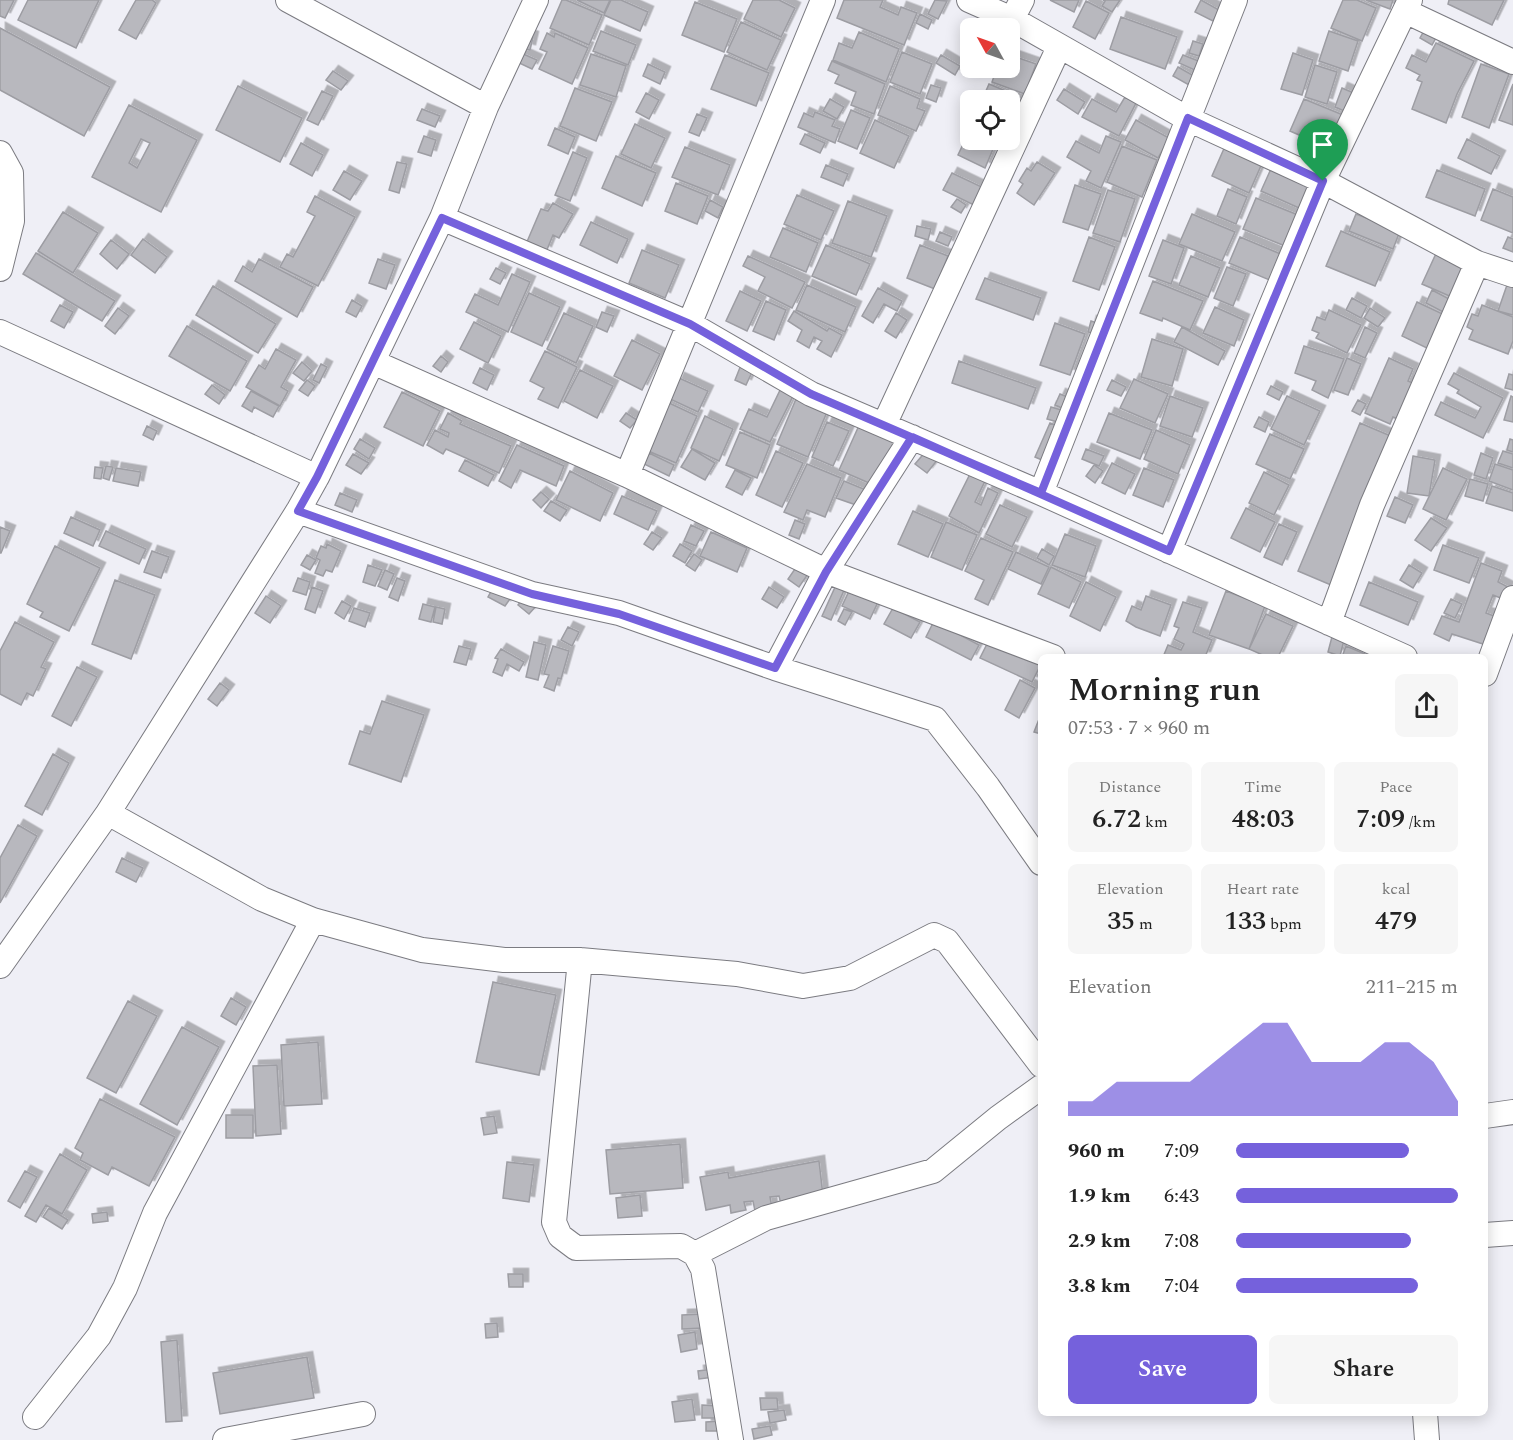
<!DOCTYPE html>
<html lang="en">
<head>
<meta charset="utf-8">
<style>
	:root { --surface:#fff; --page:#f6f6f6; --text:#222; --muted:#767676; --accent:#7561dc }
	body { margin:0; font-family:Spectral,serif; background:var(--page); color:var(--text); height:100vh; display:flex; flex-direction:column; font-size:22px; white-space:nowrap }
	* { box-sizing:border-box; margin:0 }
	p { font-size:20px; color:var(--muted) }
	.icon { flex:none; width:33px; height:33px; fill:none; stroke:currentColor; stroke-width:2; stroke-linecap:round; stroke-linejoin:round }
	.map { position:relative; flex:1; overflow:hidden }
	.panel { position:absolute; left:1038px; top:654px; width:450px; height:762px; display:flex; flex-direction:column; background:var(--surface); border-radius:9px; box-shadow:0 3px 15px #0003 }
	.panel>* { flex:none }
	.needle { width:39px; rotate:310deg }
	.fabs { position:absolute; left:960px; top:18px; display:grid; gap:12px }
	.fabs a { display:grid; place-items:center; width:60px; height:60px; border-radius:9px; background:var(--surface); box-shadow:0 3px 15px #0003; font-size:30px }
	.pin { position:absolute; display:grid; place-items:center; width:51px; height:51px; color:#fff; margin:-62px -26px; border-radius:50% 50% 50% 0; rotate:-45deg; box-shadow:0 0 6px #0007 }
	.pin .icon { rotate:45deg }
	.round { display:grid; place-items:center; flex:none; width:63px; height:63px; border-radius:9px; background:var(--page) }
	.overview { display:flex; align-items:center; justify-content:space-between; height:102px; padding:0 30px }
	h1 { font-size:33px; font-weight:600; line-height:45px }
	.stats { display:grid; grid-template-columns:repeat(3,1fr); gap:9px; height:102px; padding:6px 30px }
	.stats div { display:grid; align-content:center; border-radius:9px; background:var(--page); text-align:center }
	.stats b { font-size:26px; font-weight:600 }
	.stats small { font-size:16px; font-weight:400 }
	.stats p { font-size:16px }
	.chart { height:168px; padding:12px 30px }
	.chart p { display:flex; justify-content:space-between }
	.chart svg { width:100%; height:108px; margin-top:6px; fill:var(--accent); opacity:.7 }
	.primary-button { display:flex; gap:12px; margin-top:auto; padding:12px 30px }
	.primary-button a { flex:1; height:69px; border-radius:9px; background:var(--accent); color:#fff; font-size:24px; font-weight:600; line-height:69px; text-align:center }
	.primary-button a+a { background:var(--page); color:var(--text) }
	ul { padding:0 30px; list-style:none; font-size:20px }
	li { display:grid; grid-template-columns:96px 72px 1fr; align-items:center; height:45px }
	li i { height:15px; border-radius:8px; background:var(--accent) }
	.map>svg:first-child { display:block }
	.building { fill:#b8b8be; stroke:#9d9da3; stroke-width:1.5; fill-rule:evenodd; filter:url(#shadow) }
	.lines { fill:none; stroke-linecap:round; stroke-linejoin:round }
	.minor-casing { stroke:#7b7b81; stroke-width:26 }
	.minor { stroke:#fff; stroke-width:24 }
	.route-casing { stroke:#fff; stroke-width:12 }
	.route { stroke:#7561dc; stroke-width:8 }
</style>
</head>
<body>
<div class="map">
<svg width="1513" height="1440" viewBox="0 0 1513 1440">
	<defs>
		<filter id="shadow"><feDropShadow dx="5.5" dy="-5.5" stdDeviation="0" flood-color="#0004"/></filter>
	</defs>
	<rect width="100%" height="100%" fill="#efeff6"/>
	<path class="building" d="M0,0H14L5,18L0,16Z
		M28,0H99L76,48L18,20Z
		M136,0H152L156,3L136,39L119,30Z
		M562,0H566L602,15L589,45L550,28Z
		M577,0H610L604,13Z
		M611,0H621L648,12L640,31L604,15Z
		M753,0H779L795,8L781,37L744,19Z
		M844,0H883L880,7L898,15L901,7L917,13L904,45L837,18Z
		M935,0L947,1L938,19L928,14Z
		M1050,0H1079L1074,12Z
		M1103,0H1120L1112,12L1102,6L1105,1Z
		M1201,0L1219,10L1213,21L1195,12Z
		M1343,0H1357L1376,8L1362,41L1331,28Z
		M1366,0H1393L1390,9Z
		M1449,0H1504L1492,25L1448,4Z
		M1086,1L1109,13L1095,39L1073,27Z
		M695,2L737,19L724,52L682,35Z
		M920,14L932,20L928,29L916,23Z
		M1121,17L1177,37L1165,69L1110,49Z
		M741,22L781,40L767,70L727,52Z
		M0,28L110,87L84,136L0,90Z
		M1425,29L1437,36L1432,45L1420,38Z
		M601,31L636,45L628,65L593,51Z
		M1329,31L1358,41L1348,71L1319,61Z
		M859,32L899,49L886,82L833,60L839,43L852,48Z
		M547,33L554,37L555,33L588,48L572,84L539,69L547,52L540,49Z
		M524,34L533,37L530,50L521,48Z
		M1193,41L1203,44L1199,56L1189,53Z
		M1436,43L1474,61L1457,94L1446,123L1412,109L1422,82L1417,80L1420,75L1406,68L1412,55L1426,62Z
		M902,52L932,64L920,94L890,82Z
		M521,53L537,60L532,69L517,62Z
		M1293,53L1313,60L1302,95L1281,89Z
		M591,54L626,66L616,97L580,85Z
		M725,55L769,73L756,106L711,89Z
		M941,55L960,66L955,75L936,63Z
		M1010,55L1036,64L1025,94L992,82L997,68H1010Z
		M1183,55L1201,62L1197,71L1179,63Z
		M832,61L885,84L874,114L851,105L856,92L835,83L839,75L828,70Z
		M648,64L665,72L660,84L643,76Z
		M1481,64L1509,74L1489,128L1462,117Z
		M1315,65L1337,72L1327,104L1305,97Z
		M1178,67L1194,76L1189,85L1173,76Z
		M333,71L348,81L341,90L326,80Z
		M989,84L1020,97L1010,121V100H982Z
		M1513,84V125L1499,120Z
		M931,85L941,88L936,102L926,98Z
		M238,86L302,118L280,162L216,130Z
		M890,86L920,99L917,108L925,111L916,131L878,115Z
		M575,88L612,102L596,141L560,126Z
		M1342,88L1356,94L1349,113L1335,107Z
		M1064,89L1085,102L1078,114L1057,100Z
		M322,91L333,96L318,125L307,120Z
		M646,93L659,100L649,119L636,112Z
		M1125,97L1136,103L1119,136L1082,117L1092,99L1116,112Z
		M830,99L844,107L837,119L823,111Z
		M1304,99L1343,115L1329,148L1290,131Z
		M129,105L197,140L161,212L92,177ZM141,139L150,143L137,168L129,163Z
		M422,109L440,116L435,127L417,120Z
		M851,110L870,118L857,149L838,141Z
		M815,112L835,120L832,126L840,129L835,143L798,127L804,113L813,117Z
		M697,114L707,118L699,136L689,132Z
		M875,120L909,136L894,168L860,153Z
		M1136,120L1169,138L1158,158L1125,140Z
		M635,124L665,138L651,168L621,154Z
		M555,128L575,137L568,154L548,145Z
		M805,134L825,143L820,153L800,144Z
		M424,136L436,140L431,156L418,152Z
		M967,136L993,149L985,168L958,155Z
		M1106,136L1121,142L1101,188L1086,181L1091,171L1067,157L1076,141L1099,153Z
		M1467,139L1500,156L1491,174L1458,158Z
		M301,143L323,155L312,176L290,164Z
		M1226,144L1263,161L1249,193L1212,176Z
		M1122,146L1157,160L1142,197L1107,182Z
		M685,147L730,165L718,195L672,177Z
		M573,152L587,158L570,201L555,195Z
		M616,156L656,173L642,206L602,188Z
		M397,162L407,164L399,193L389,190Z
		M1037,162L1055,173L1034,205L1017,193L1023,184L1019,181L1027,168L1031,171Z
		M1274,162L1312,179L1299,208L1261,191Z
		M826,165L848,174L843,186L821,177Z
		M1437,170L1485,189L1475,216L1426,197Z
		M344,171L362,181L350,200L333,190Z
		M952,173L986,189L978,207L943,190Z
		M676,183L708,196L697,224L665,211Z
		M1075,185L1101,194L1088,230L1063,222Z
		M1228,189L1247,197L1236,224L1217,216Z
		M1493,189L1513,197V233L1481,220Z
		M1108,190L1135,199L1120,242L1093,233Z
		M797,195L834,211L821,240L784,224Z
		M315,196L355,217L318,286L280,267L287,254L293,257L315,216L307,212Z
		M1256,198L1298,215L1285,246L1243,229Z
		M957,199L966,205L961,213L951,207Z
		M710,200L723,207L718,218L705,211Z
		M848,201L887,216L871,257L832,243Z
		M553,203L573,214L559,238L553,235L546,252L526,244L541,209L548,211Z
		M63,212L98,233L73,273L38,251Z
		M1192,214L1235,232L1222,261L1179,244Z
		M1356,214L1400,231L1393,249L1349,231Z
		M591,222L628,239L617,263L580,245Z
		M917,226L931,229L928,240L915,236Z
		M783,228L818,243L806,272L770,257Z
		M1341,231L1390,252L1375,286L1326,266Z
		M940,232L952,237L948,246L936,241Z
		M1089,237L1115,247L1099,290L1073,281Z
		M1240,237L1283,255L1272,281L1229,263Z
		M1508,237L1513,239V252L1503,248Z
		M143,239L167,257L155,273L131,255Z
		M111,240L129,254L117,269L100,254Z
		M1163,240L1184,248L1171,284L1149,276Z
		M826,245L870,264L856,295L812,276Z
		M920,245L948,256L935,289L907,278Z
		M1439,247L1471,261L1454,298L1422,284Z
		M642,250L679,265L665,298L629,283Z
		M36,253L115,301L102,321L23,274Z
		M748,256L805,282L792,308L758,291L765,277L743,266Z
		M1191,256L1220,268L1208,297L1179,285Z
		M259,259L313,287L297,317L235,281L243,266L252,272Z
		M378,259L395,265L386,289L369,283Z
		M1227,267L1246,274L1233,306L1214,298Z
		M496,268L506,273L500,284L490,279Z
		M512,274L530,282L508,332L466,312L475,294L498,305Z
		M985,278L1041,298L1033,320L976,299Z
		M1153,281L1203,301L1190,330L1163,318L1162,321L1140,313Z
		M807,285L856,307L845,332L796,310Z
		M1507,285L1513,287V315L1498,311Z
		M213,286L276,324L258,353L196,315Z
		M878,288L902,301L897,311L884,304L873,323L862,316Z
		M1432,290L1453,301L1447,314L1426,303Z
		M740,291L761,301L747,331L726,321Z
		M529,293L560,307L542,346L511,332Z
		M1352,298L1367,306L1361,318L1346,310Z
		M352,300L362,306L356,317L346,312Z
		M766,301L786,310L774,340L753,331Z
		M1417,302L1449,317L1433,351L1402,336Z
		M60,305L73,312L64,328L51,321Z
		M1482,305L1513,317V341L1508,354L1469,339L1473,330L1467,327L1472,314L1478,316Z
		M1215,307L1244,320L1234,346L1203,333Z
		M118,308L129,316L115,334L105,326Z
		M1370,308L1385,318L1378,327L1364,318Z
		M1329,310L1361,325L1347,353L1316,338L1319,333L1312,330L1317,317L1325,320Z
		M794,311L827,331L829,328L842,335L831,357L817,349L822,341L814,337L809,348L797,341L802,330L788,321Z
		M602,312L614,316L607,332L596,327Z
		M564,313L593,326L576,363L547,349Z
		M896,313L907,320L896,338L885,331Z
		M1091,321L1103,325L1100,335L1088,332Z
		M474,322L501,336L488,363L460,349Z
		M1055,323L1085,334L1070,375L1040,365Z
		M187,326L247,361L230,391L169,356Z
		M1182,327L1225,351L1218,365L1174,342Z
		M1365,327L1377,333L1365,358L1354,353Z
		M1152,339L1183,349L1172,386L1141,377Z
		M632,340L660,354L642,390L614,376Z
		M1304,346L1344,359L1328,398L1312,390L1316,381L1295,373Z
		M276,349L296,360L281,387L288,391L280,406L246,387L259,365L265,369Z
		M545,351L577,367L558,408L538,399L544,388L530,381Z
		M441,356L448,362L441,372L433,366Z
		M1347,358L1361,364L1348,395L1334,390Z
		M1389,358L1413,369L1408,381L1413,383L1398,419L1393,417L1390,424L1365,413Z
		M959,361L1036,388L1028,409L952,383Z
		M302,362L312,371L304,381L293,373Z
		M321,364L327,367L319,383L313,380Z
		M741,365L753,370L746,385L735,380Z
		M480,368L494,375L487,390L473,383Z
		M580,370L613,386L597,418L564,401Z
		M1454,373L1503,398L1483,438L1435,415L1441,402L1475,418L1481,407L1457,393L1459,390L1448,384Z
		M1509,374L1513,375V390L1505,388Z
		M679,378L708,391L698,412L670,399Z
		M1134,379L1168,394L1155,423L1120,408Z
		M307,380L315,386L308,396L299,390Z
		M1112,380L1126,387L1121,396L1107,390Z
		M783,384L796,390L770,442L740,429L749,409L767,417Z
		M212,385L225,395L219,404L205,394Z
		M1271,386L1283,392L1279,400L1267,394Z
		M251,391L279,406L273,417L254,407L252,412L242,406Z
		M402,392L440,411L423,446L384,427Z
		M1060,394L1075,400L1069,411L1055,405Z
		M1170,396L1203,408L1192,437L1160,426Z
		M1287,396L1320,411L1304,445L1271,429Z
		M1511,396L1513,397V422L1504,420Z
		M796,399L827,412L808,457L777,444Z
		M1358,400L1366,404L1360,415L1352,411Z
		M667,402L697,416L676,463L646,450Z
		M1051,407L1068,412L1065,424L1047,419Z
		M448,413L462,421L460,424L511,446L499,473L446,449L443,454L427,445L435,430L448,437L449,433L440,429Z
		M626,413L637,420L630,428L620,421Z
		M1109,413L1152,430L1140,459L1097,442Z
		M705,416L733,429L719,461L691,448Z
		M1259,417L1269,422L1265,432L1254,427Z
		M861,421L897,438L876,486L839,470Z
		M827,422L849,431L833,466L812,457Z
		M1050,423L1065,429L1049,463L1035,457Z
		M1360,423L1393,437L1331,585L1298,571Z
		M147,426L157,431L153,440L143,435Z
		M1156,430L1190,445L1178,474L1144,459Z
		M740,432L770,445L757,478L726,465Z
		M1270,434L1304,449L1290,479L1256,464Z
		M360,439L375,448L369,459L354,449Z
		M1510,439L1513,440V452L1507,450Z
		M517,445L564,466L556,486L520,470L511,488L499,481Z
		M692,449L715,463L705,480L681,467Z
		M1086,449L1104,456L1099,466L1082,459Z
		M927,450L938,459L927,473L915,464Z
		M776,451L803,463L782,507L756,495Z
		M1503,451L1513,454V468L1498,463Z
		M649,453L674,465L669,476L644,464Z
		M1481,453L1493,458L1486,479L1474,475Z
		M353,454L369,463L361,474L346,465Z
		M1413,456L1435,460L1429,496L1407,493Z
		M465,460L494,475L488,486L459,471Z
		M1112,463L1135,474L1125,494L1102,483Z
		M807,464L841,478L825,517L807,510L803,520L784,512Z
		M1495,464L1513,470V490L1489,481Z
		M1094,465L1103,471L1095,483L1086,476Z
		M106,466L113,467L109,480L103,478Z
		M95,467L103,468L101,479L94,478Z
		M116,468L141,472L138,486L113,481Z
		M1144,468L1174,480L1163,507L1133,495Z
		M1443,468L1467,479L1446,520L1423,509Z
		M735,470L751,478L742,495L726,487Z
		M570,471L613,493L600,521L556,500Z
		M1264,472L1289,485L1274,515L1249,503Z
		M970,474L985,481L975,502L981,505L988,488L998,493L979,533L949,516Z
		M1470,479L1488,484L1483,501L1465,496Z
		M844,481L871,492L862,507L836,498Z
		M1492,486L1513,493V511L1486,503Z
		M541,492L549,499L541,508L533,500Z
		M340,493L357,500L352,512L335,505Z
		M622,496L657,511L648,530L614,514Z
		M1395,497L1413,505L1405,523L1387,516Z
		M551,501L567,510L560,521L544,511Z
		M1000,505L1027,517L1012,547L986,534Z
		M1246,508L1275,522L1260,552L1231,538Z
		M913,511L943,524L928,557L898,544Z
		M71,517L100,530L93,546L64,533Z
		M1431,518L1447,528L1431,551L1415,540Z
		M795,520L805,524L799,539L789,535Z
		M946,522L977,535L962,570L931,557Z
		M1279,524L1297,532L1282,565L1264,557Z
		M691,525L704,531L696,546L684,541Z
		M0,527L10,531L1,553H0Z
		M106,531L146,549L139,564L99,546Z
		M652,532L662,538L653,550L644,544Z
		M711,532L747,548L737,572L700,556Z
		M1065,534L1096,546L1085,577L1052,565Z
		M981,538L1013,552L988,605L975,599L984,580L965,571Z
		M327,544L341,551L332,572L326,570L323,576L315,573L320,560L316,558L321,546L326,548Z
		M680,544L692,551L685,563L673,556Z
		M1443,545L1479,558L1469,583L1434,570Z
		M55,546L100,568L69,631L40,617L43,612L27,604Z
		M1042,549L1054,556L1049,565L1037,558Z
		M152,551L169,557L161,578L144,572Z
		M1016,552L1049,567L1041,584L1008,569Z
		M694,554L702,560L695,571L686,565Z
		M307,555L316,560L310,570L301,565Z
		M1481,563L1502,571L1498,582L1508,587L1503,599L1493,595L1486,613L1494,616L1483,644L1452,634L1449,641L1434,634L1442,616L1459,622Z
		M368,565L382,570L375,586L363,582Z
		M1409,565L1422,573L1413,588L1400,580Z
		M797,566L808,574L799,587L788,579Z
		M1051,567L1081,582L1069,608L1038,594Z
		M385,570L394,574L387,590L378,586Z
		M298,578L310,582L306,595L293,591Z
		M397,578L405,581L398,601L389,597Z
		M115,580L155,595L131,659L92,644Z
		M1086,582L1116,597L1100,631L1070,616Z
		M1369,582L1418,602L1408,625L1360,605Z
		M836,585L845,588L831,620L822,616Z
		M494,586L512,596L505,606L488,597Z
		M312,587L323,591L315,613L305,609Z
		M769,587L784,597L777,608L762,599Z
		M850,589L878,602L870,619L842,606Z
		M1226,591L1265,606L1249,649L1209,635Z
		M526,595L537,605L529,614L518,605Z
		M266,596L281,606L270,623L255,613Z
		M1146,596L1171,605L1160,636L1136,627L1126,621L1132,606L1141,610Z
		M1451,599L1462,604L1455,618L1444,613Z
		M342,601L351,606L344,619L335,613Z
		M1183,602L1202,608L1193,632L1212,640L1205,657H1163L1168,645L1181,650L1184,644L1174,639L1179,628L1174,626Z
		M423,604L435,607L431,622L419,619Z
		M436,607L445,609L442,624L433,622Z
		M354,608L370,613L365,627L349,621Z
		M893,608L920,622L911,638L884,624Z
		M844,609L852,612L845,625L838,621Z
		M1266,614L1293,626L1278,657H1267L1249,649Z
		M934,621L979,645L971,660L926,637Z
		M15,622L54,642L41,667L46,669L33,696L27,693L21,705L0,694V651Z
		M568,627L579,632L572,646L561,640Z
		M1333,633L1345,636L1340,656L1328,652Z
		M989,640L1041,664L1032,682L980,658Z
		M534,642L546,645L538,680L526,677Z
		M459,646L471,649L466,665L454,662Z
		M553,646L569,651L561,679L558,678L554,691L544,687L549,675L544,674Z
		M1346,646L1370,656V657H1342Z
		M501,649L524,662L519,671L507,664L502,676L493,672L498,659L495,658Z
		M77,667L97,677L71,726L52,716Z
		M1020,680L1035,688L1019,718L1005,710Z
		M220,683L229,690L217,706L208,699Z
		M382,701L424,715L401,782L349,764L360,731L370,734Z
		M1041,714V734L1034,732Z
		M53,754L69,763L42,815L25,806Z
		M18,825L37,836L0,903V858Z
		M122,858L143,868L136,882L116,872Z
		M493,982L556,995L539,1075L476,1062Z
		M231,998L246,1007L236,1025L221,1016Z
		M128,1001L157,1016L116,1093L87,1078Z
		M182,1027L219,1047L177,1125L140,1104Z
		M318,1042L322,1104L284,1106L281,1045Z
		M277,1065L281,1134L256,1136L253,1066Z
		M100,1099L175,1137L149,1186L112,1167L108,1175L80,1160L83,1153L75,1148Z
		M226,1115H253V1138H226Z
		M494,1116L497,1133L484,1135L481,1118Z
		M680,1144L683,1188L610,1194L606,1150Z
		M60,1154L87,1170L62,1214L46,1205L36,1222L25,1216Z
		M819,1161L823,1196L781,1204L779,1196L770,1197L772,1208L755,1211L753,1201L744,1202L746,1210L731,1213L730,1205L706,1210L700,1177L728,1172L729,1178Z
		M507,1162L534,1165L529,1202L503,1198Z
		M25,1171L37,1177L20,1208L8,1201Z
		M640,1195L642,1216L618,1218L616,1198Z
		M49,1208L68,1220L62,1229L43,1217Z
		M107,1212L108,1221L93,1223L92,1214Z
		M508,1274H523V1287H509Z
		M703,1314L704,1328L682,1329V1315Z
		M497,1323L498,1337L486,1338L485,1324Z
		M695,1332L697,1349L681,1352L678,1335Z
		M177,1340L182,1421L166,1422L161,1342Z
		M307,1357L314,1398L220,1414L213,1373Z
		M713,1369L714,1377L699,1379L698,1371Z
		M760,1398H777L778,1409L761,1410Z
		M692,1399L695,1420L675,1422L672,1402Z
		M702,1405L718,1406V1418H702Z
		M784,1410L786,1420L770,1423L768,1412Z
		M720,1421V1431H706V1422Z
		M770,1426L772,1435L754,1439L752,1429Z"/>
	<g class="lines">
		<g class="minor-casing">
			<path id="minor" d="M969,0L1012,19L1188,119L1235,0
				M1405,11L1513,62
				M1012,19L1022,0
				M486,107L536,0
				M0,153L11,173L12,221L0,269
				M442,218L690,324L811,394L1041,493L1405,657
				M0,332L317,477
				M373,362L627,475L826,571L1053,657
				M884,425L1059,47
				M627,475L823,0
				M1041,493L1188,119L1323,181L1477,263L1513,275
				M298,511L532,594L619,613L775,668L935,719L988,787L1041,863
				M1169,551L1323,181L1410,0
				M1329,623L1372,505L1477,263
				M775,668L826,571L912,437
				M1485,674L1513,598
				M108,813L262,899L313,920L422,950L504,960H580L737,974L803,986L850,978L934,935L947,941L1041,1065
				M580,960L554,1222L560,1236L576,1248L681,1246L695,1254L703,1269L731,1440
				M0,966L108,813L298,511L317,477L442,218L486,107L288,0
				M1485,1116L1513,1112
				M1485,1235L1513,1233
				M695,1254L766,1218L933,1171L998,1118L1041,1087
				M1425,1413L1427,1440
				M35,1417L99,1336L125,1288L155,1213L313,920
				M225,1440L363,1414"/>
		</g>
		<use href="#minor" class="minor"/>
	</g>
	<g class="lines">
		<g class="route-casing">
			<path id="route" d="M1323,181L1169,551L912,437L826,572L775,668L619,614L532,594L298,511L317,477L442,218L690,324L811,394L1041,493L1188,118L1323,181"/>
		</g>
		<use href="#route" class="route"/>
	</g>
</svg>
<div class="fabs">
<a><svg class="needle" viewBox="-14 -14 28 28"><path d="M0-13l5 13h-10z" fill="#e53935"/><path d="M0 13l5-13h-10z" fill="#767676"/></svg></a>
<a><svg class="icon" aria-label="locate" viewBox="0 0 24 24"><circle cx="12" cy="12" r="6"/><path d="M12 2v4M12 18v4M2 12h4M18 12h4"/></svg></a>
</div>
<div class="pin" style="left:1323px;top:181px;background:#1e9e55"><svg class="icon" aria-label="arrive" viewBox="0 0 24 24"><path d="M6 21V4h12l-3 4 3 4H6"/></svg></div>
<section class="panel">
<div class="overview"><div><h1>Morning run</h1><p>07:53 · 7 × 960 m</p></div><a class="round"><svg class="icon" aria-label="share" viewBox="0 0 24 24"><path d="M12 15V3M7 8l5-5 5 5M5 13v7h14v-7"/></svg></a></div>
<div class="stats">
<div><p>Distance</p><b>6.72<small> km</small></b></div>
<div><p>Time</p><b>48:03</b></div>
<div><p>Pace</p><b>7:09<small> /km</small></b></div>
</div>
<div class="stats">
<div><p>Elevation</p><b>35<small> m</small></b></div>
<div><p>Heart rate</p><b>133<small> bpm</small></b></div>
<div><p>kcal</p><b>479</b></div>
</div>
<div class="chart"><p><span>Elevation</span>211–215 m</p>
<svg viewBox="0 0 160 44" preserveAspectRatio="none"><path d="M0 44V38L10 38L20 30L30 30L40 30L50 30L60 22L70 14L80 6L90 6L100 22L110 22L120 22L130 14L140 14L150 22L160 38V44z"/></svg>
</div>
<ul>
<li><b>960 m</b>7:09<i style="width:78%"></i></li>
<li><b>1.9 km</b>6:43<i style="width:100%"></i></li>
<li><b>2.9 km</b>7:08<i style="width:79%"></i></li>
<li><b>3.8 km</b>7:04<i style="width:82%"></i></li>
</ul>
<div class="primary-button"><a>Save</a><a>Share</a></div>
</section>
</div>
</body>
</html>
